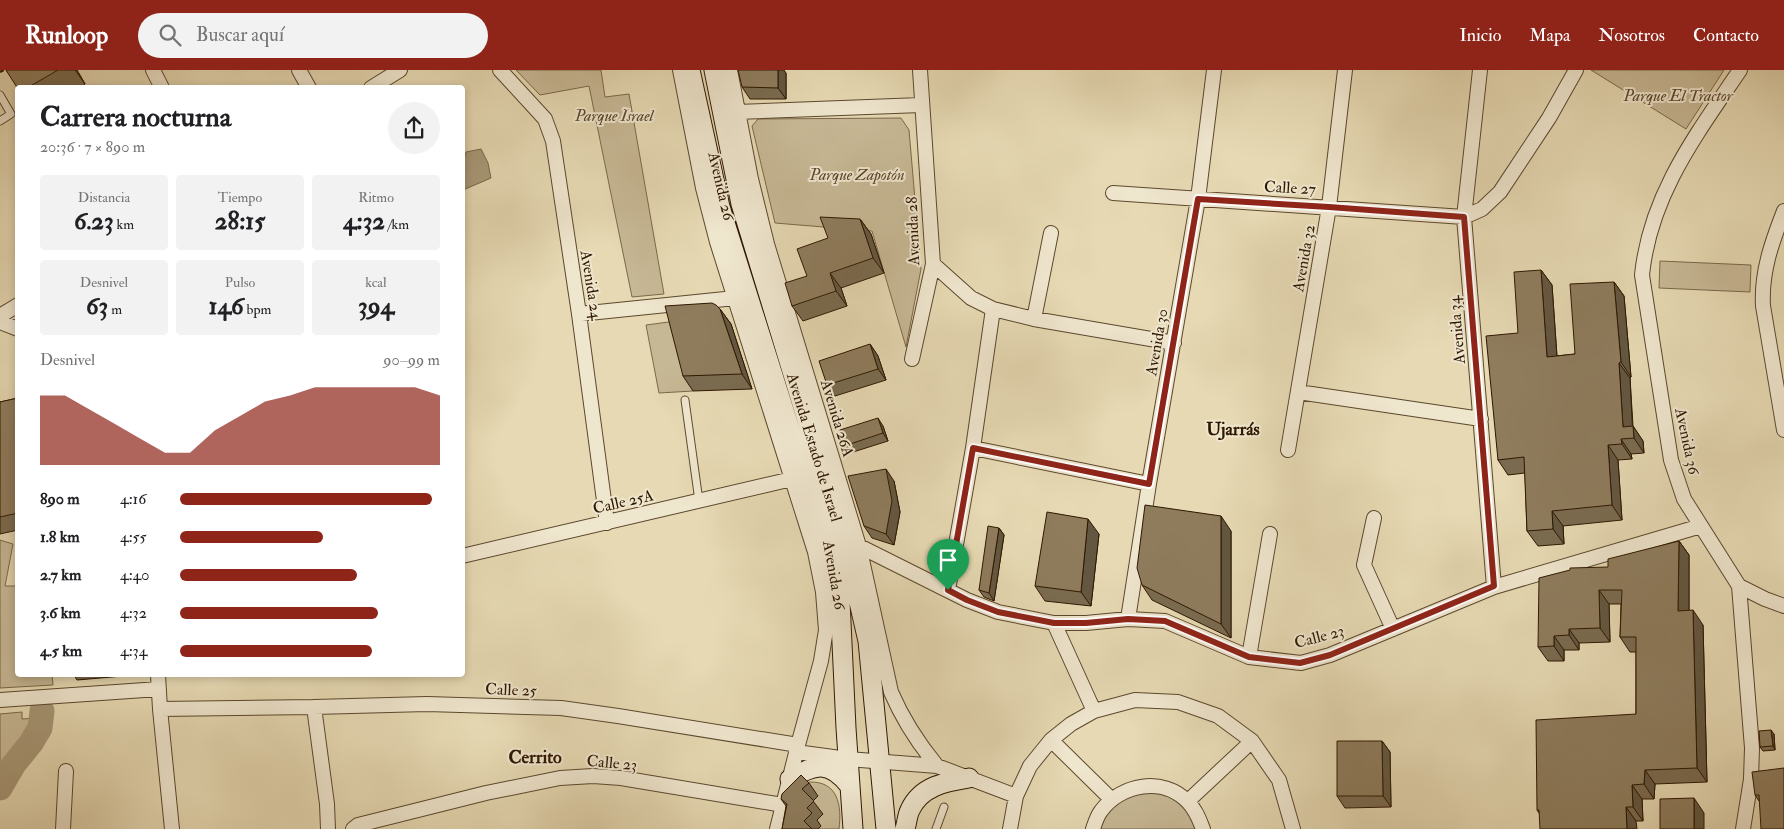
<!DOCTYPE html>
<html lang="es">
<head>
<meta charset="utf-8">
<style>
	:root { --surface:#fff; --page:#f2f2f2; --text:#202124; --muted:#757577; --accent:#8f2418 }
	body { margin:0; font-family:"IM FELL Double Pica",serif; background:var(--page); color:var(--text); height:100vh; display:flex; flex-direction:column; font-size:19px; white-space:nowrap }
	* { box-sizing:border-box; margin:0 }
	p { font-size:16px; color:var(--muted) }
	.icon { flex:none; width:28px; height:28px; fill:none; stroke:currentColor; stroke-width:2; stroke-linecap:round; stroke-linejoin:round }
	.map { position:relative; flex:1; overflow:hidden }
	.sheet { position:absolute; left:15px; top:15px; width:450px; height:592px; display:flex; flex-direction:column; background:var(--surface); border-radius:5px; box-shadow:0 2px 8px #0003 }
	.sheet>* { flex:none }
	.pin { position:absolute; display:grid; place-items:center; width:42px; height:42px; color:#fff; margin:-51px -21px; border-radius:50% 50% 50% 0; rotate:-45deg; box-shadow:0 0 5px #0007 }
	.pin .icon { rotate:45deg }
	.round { display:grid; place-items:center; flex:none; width:52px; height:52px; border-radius:26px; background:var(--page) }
	.headline { display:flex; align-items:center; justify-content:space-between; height:85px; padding:0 25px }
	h1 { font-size:28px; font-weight:800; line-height:38px }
	.metrics { display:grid; grid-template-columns:repeat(3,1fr); gap:8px; height:85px; padding:5px 25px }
	.metrics div { display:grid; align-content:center; border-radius:5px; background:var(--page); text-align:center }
	.metrics b { font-size:25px; font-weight:800 }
	.metrics small { font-size:14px; font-weight:400 }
	.metrics p { font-size:14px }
	.chart { height:140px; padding:10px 25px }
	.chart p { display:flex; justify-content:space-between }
	.chart svg { width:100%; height:90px; margin-top:5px; fill:var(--accent); opacity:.7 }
	ul { padding:0 25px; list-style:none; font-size:16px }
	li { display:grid; grid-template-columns:80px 60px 1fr; align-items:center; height:38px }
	li i { height:12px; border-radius:6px; background:var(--accent) }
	header { display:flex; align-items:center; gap:30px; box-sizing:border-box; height:70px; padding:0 25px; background:var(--accent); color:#fff }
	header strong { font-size:24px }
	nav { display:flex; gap:28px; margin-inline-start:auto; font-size:18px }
	.search { width:350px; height:45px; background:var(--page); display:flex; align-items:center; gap:12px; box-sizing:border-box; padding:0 18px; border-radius:28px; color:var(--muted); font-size:19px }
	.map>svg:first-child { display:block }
	.green { fill:#c7b895; stroke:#7a684a }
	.water { fill:#a79776; stroke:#776447 }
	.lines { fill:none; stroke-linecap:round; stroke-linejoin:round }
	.river { stroke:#a79776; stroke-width:25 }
	.lane-casing { stroke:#5c482d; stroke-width:9 }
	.street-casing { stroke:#5c482d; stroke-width:16 }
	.secondary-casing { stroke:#2e1700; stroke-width:21 }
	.path { stroke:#2e1700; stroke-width:2.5; stroke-dasharray:4 2.5; stroke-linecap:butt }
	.lane { stroke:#efe6ce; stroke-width:7 }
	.street { stroke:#efe6ce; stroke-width:14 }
	.secondary { stroke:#efe6ce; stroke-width:19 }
	.wall { fill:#7a6b50; stroke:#2e1700 }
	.shaded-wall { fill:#635741; stroke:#2e1700 }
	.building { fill:#8e7c5d; stroke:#2e1700 }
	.route-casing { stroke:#fff; stroke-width:10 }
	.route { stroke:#8f2418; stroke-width:6 }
	.labels { text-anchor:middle; stroke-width:4; stroke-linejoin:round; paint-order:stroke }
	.park-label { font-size:16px; font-style:italic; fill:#5c472d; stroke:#efe6ce }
	.street-label { font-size:16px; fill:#2e1700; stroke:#efe6ce }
	.neighbourhood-label { font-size:18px; font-weight:bold; fill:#2e1700; stroke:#efe6ce }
</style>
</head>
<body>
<header>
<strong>Runloop</strong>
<div class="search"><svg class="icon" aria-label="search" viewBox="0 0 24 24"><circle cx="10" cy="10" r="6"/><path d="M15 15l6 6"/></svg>Buscar aquí</div>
<nav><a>Inicio</a><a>Mapa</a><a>Nosotros</a><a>Contacto</a></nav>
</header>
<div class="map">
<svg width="1784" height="759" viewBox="0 0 1784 759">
	<rect width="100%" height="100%" fill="#e6d9b3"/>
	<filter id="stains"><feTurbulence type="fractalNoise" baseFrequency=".004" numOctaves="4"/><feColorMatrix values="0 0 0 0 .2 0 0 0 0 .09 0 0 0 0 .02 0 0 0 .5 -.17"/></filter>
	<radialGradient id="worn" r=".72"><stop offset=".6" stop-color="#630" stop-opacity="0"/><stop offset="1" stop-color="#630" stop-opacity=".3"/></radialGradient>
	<path class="green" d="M516,0H601L605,27L629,24L664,224L632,227L589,16L540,25Z
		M1591,0H1724L1686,59Z
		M901,48L909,60L921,199L906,277L872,161L775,153L752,56L758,49Z
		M1660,191L1751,195L1750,222L1659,218Z
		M676,251L693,321L659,323L646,255Z
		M0,470L13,474L5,516H17L18,605H52L53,615L0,618Z
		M22,642V649L38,648C35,666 19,675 10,688C6,694 3,701 0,707V644Z
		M809,712C838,711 842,735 839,759H818L802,715Z
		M1136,722C1174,723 1180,724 1198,759H1099C1107,737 1117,733 1136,722Z"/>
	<path class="water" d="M481,79L488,93L491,108L463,120V93L466,82Z"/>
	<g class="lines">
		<path class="river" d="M0,718L14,694L31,673L40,658L42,641"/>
		<g class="lane-casing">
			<path id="lane" d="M0,25L11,44L0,51
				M685,330L699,431
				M936,759L944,737"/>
		</g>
		<g class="street-casing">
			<path id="street" d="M153,0L162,18
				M299,0L309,18
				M500,0L545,49L553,71L579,244L607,453
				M680,0L703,118L717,172L815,482L823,522L826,560L821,591L798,675L777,759
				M730,0L751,109L767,174L859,476L891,622C903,650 918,673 937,696
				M1480,0L1464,147L1494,517
				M1740,0C1696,65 1650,125 1642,205L1671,390L1684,429L1739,516L1752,678L1751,709L1743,759
				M371,18L400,0
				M737,42L921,35
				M1113,123L1464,147L1482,139L1500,122L1549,48L1576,0
				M1784,141C1772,172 1761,202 1763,236L1784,360
				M933,194L971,228L993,239L1034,249L1174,273
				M579,244L735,228
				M0,246L18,235
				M1034,249L1051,163
				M0,252L18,259
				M912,289L933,194L920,0
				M1298,322L1481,349
				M973,378L1149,414
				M1288,380L1329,137L1345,0
				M1374,448L1364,495L1393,559
				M859,476L967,530L998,542L1054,553H1086L1128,549L1165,551L1249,587L1301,593L1330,585L1494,517L1701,456
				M462,486L792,409
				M1739,516L1765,529L1784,536
				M948,520L973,378L993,239
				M1128,549L1149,414L1198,129L1214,0
				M1054,553L1094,641
				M1249,587L1270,464
				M158,605L160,639L172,759
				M0,630L159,619
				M314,637L327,734L328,759
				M160,639L314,637L427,634L561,638L618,646L798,675
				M1051,670L1111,729
				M796,682L848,689L937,696L1016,726
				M1188,731L1252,671
				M63,759L66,701
				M353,759L358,755L486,723L560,708L593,706L621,708L783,735
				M1010,759L1016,726L1030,696L1051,670L1071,654L1094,641L1135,630L1178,632L1218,646L1252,671L1279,710L1293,759
				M1093,759C1095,753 1097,746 1101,741C1121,714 1163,706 1188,732C1196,740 1199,749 1203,759"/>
		</g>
		<g class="secondary-casing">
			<path id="secondary" d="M690,0L720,137L832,493L840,531L846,658L853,759
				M714,0L741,134L848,484L868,571L886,759
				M790,709C814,694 829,690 849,715
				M905,759C907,753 907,746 910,740C921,716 945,712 969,708"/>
		</g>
		<path class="path" d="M0,2L4,0"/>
		<use href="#lane" class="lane"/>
		<use href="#street" class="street"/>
		<use href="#secondary" class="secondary"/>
	</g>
	<path class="wall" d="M6,0H77L85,14L80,18H18Z
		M786,3V29H750L742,17Z
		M860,149L871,164L884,203L841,218L847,236L803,251L792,236L807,206L828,168Z
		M1541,200L1552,215L1557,286L1575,284L1614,212L1624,226L1631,307L1630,308L1633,356L1643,371L1644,383L1631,384L1632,389L1618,390L1622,450L1563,456L1564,474L1538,476L1527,461L1525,403L1508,405L1498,390Z
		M720,239L731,254L752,319L693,321L683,306Z
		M870,274L878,286L886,310L835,326L827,315Z
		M18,328V460L0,464V332Z
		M883,356L888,371L850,383L844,376Z
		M894,411L900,442L894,475L872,468L864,456Z
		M999,458L1004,465L994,531L984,527L979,520Z
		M1231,461V568L1152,530L1142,515Z
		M1099,464L1091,536L1045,531L1035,516Z
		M1679,471L1689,485V541L1703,555L1707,712L1655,714L1654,729H1642L1643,751H1636L1539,743L1537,740L1636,644V582H1630L1620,567L1621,534H1609L1610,572L1579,573V580H1564V591H1548L1538,577L1608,497Z
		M74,605H135L77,610Z
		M1774,664L1775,680L1763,681L1760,677Z
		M1382,671L1390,682L1391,737L1345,738L1337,726Z
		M1784,698L1759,731L1755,725Z
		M809,713L818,726L813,731L823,744L817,750L821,756L818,759H782L786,736L781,729Z"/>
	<path class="shaded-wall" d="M75,0H77L85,14Z
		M778,0H784L786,3V29L778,18Z
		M860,149L871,164L884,203L873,188Z
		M1541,200L1552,215L1558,302L1547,287Z
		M830,203L841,218L847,236L836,221Z
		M1614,212L1624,226L1631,307L1621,292Z
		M720,239L731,254L752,319L742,304Z
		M870,274L878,286L886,310L878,299Z
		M1619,293L1630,308L1633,368L1623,357Z
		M878,348L883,356L888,371L883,363Z
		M1633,356L1643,371L1644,383L1634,368Z
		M1621,369L1631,384L1632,389L1622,374Z
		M1608,375L1618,390L1622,450L1612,435Z
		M886,399L894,411L900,442L894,475L886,464Z
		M1552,441L1563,456L1564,474L1553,459Z
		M1221,446L1231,461V568L1221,554Z
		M1088,449L1099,464L1091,536L1081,522Z
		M999,458L1004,465L994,531L989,523Z
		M1679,471L1689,485V555L1678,541Z
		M1599,520L1609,534L1610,572L1600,558Z
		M1693,540L1703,555L1707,712L1697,698Z
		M1569,559L1579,573V580L1569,565Z
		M1554,566L1564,580V591L1554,576Z
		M1771,660L1774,664L1775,680L1773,676Z
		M1382,671L1390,682L1391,737L1383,726Z
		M1645,700L1655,714L1654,729L1644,714Z
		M1632,715L1642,729L1643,751L1633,737Z
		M1694,728L1704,743V759H1694Z
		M1626,737L1636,751L1637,759H1627Z"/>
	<path class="building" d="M6,0H58L27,18H18V19Z
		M738,0H778V18L742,17Z
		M820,147L860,149L873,188L830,203L836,221L792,236L785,213L807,206L797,179L828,168Z
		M1541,200L1547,287L1575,284L1570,214L1614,212L1621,292L1619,293L1623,357L1633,356L1634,368L1621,369L1622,374L1608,375L1612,435L1552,441L1553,459L1527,461L1524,387L1498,390L1486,266L1518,263L1514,202Z
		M712,233L716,235L720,239L742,304L683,306L665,236Z
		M870,274L878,299L827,315L819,291Z
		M18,328V443L0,447V332Z
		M878,348L883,363L844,376L840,360Z
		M886,399L892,431L886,464L864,456L848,406Z
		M1145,435L1221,446V554L1142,515L1137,498Z
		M1047,442L1088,449L1081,522L1035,516Z
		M988,456L999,458L989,523L979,520Z
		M1679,471L1678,541L1693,540L1697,698L1645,700L1644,714L1632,715L1633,737H1626L1627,759H1540L1539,740H1537L1536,650L1636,644V567H1620L1622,520H1599L1600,558L1569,559V565L1554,566V576L1538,577L1539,508L1570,500V498L1608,497V489Z
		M1771,660L1773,676L1760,677L1759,661Z
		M1337,671H1382L1383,726H1337Z
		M1784,698V759H1761L1759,725H1755L1752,702Z
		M801,705L809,713L802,719L814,731L807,738L812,743L804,751L811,758V759H782L787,734L781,729L782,724Z
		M1694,728V759H1660V729Z"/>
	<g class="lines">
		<g class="route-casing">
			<path id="route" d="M1198,129L1329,137L1464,147L1494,516L1330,585L1300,593L1249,587L1165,551L1128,549L1086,553H1054L998,542L967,530L948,520L973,378L1149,414Z"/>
		</g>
		<use href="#route" class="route"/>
	</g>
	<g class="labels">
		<g class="park-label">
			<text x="1678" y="31">Parque El Tractor</text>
			<text x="614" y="51">Parque Israel</text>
			<text x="857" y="110">Parque Zapotón</text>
		</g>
		<g class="street-label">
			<text transform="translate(722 116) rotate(77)" y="6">Avenida 26</text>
			<text transform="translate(1290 117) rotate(3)" y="6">Calle 27</text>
			<text transform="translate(912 161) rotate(-92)" y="6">Avenida 28</text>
			<text transform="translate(1303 188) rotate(-80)" y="6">Avenida 32</text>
			<text transform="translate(592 215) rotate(81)" y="6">Avenida 24</text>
			<text transform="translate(1456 260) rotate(-95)" y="6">Avenida 34</text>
			<text transform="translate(1156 272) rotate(-80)" y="6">Avenida 30</text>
			<text transform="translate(838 348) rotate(73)" y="6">Avenida 26A</text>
			<text transform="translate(1688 371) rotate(78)" y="6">Avenida 36</text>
			<text transform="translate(815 377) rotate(73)" y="6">Avenida Estado de Israel</text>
			<text transform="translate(623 431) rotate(-13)" y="6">Calle 25A</text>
			<text transform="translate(835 505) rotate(80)" y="6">Avenida 26</text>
			<text transform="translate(1319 566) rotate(-15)" y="6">Calle 23</text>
			<text transform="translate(511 619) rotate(2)" y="6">Calle 25</text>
			<text transform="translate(612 692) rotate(5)" y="6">Calle 23</text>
		</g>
		<g class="neighbourhood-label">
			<text x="1233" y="365">Ujarrás</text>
			<text x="535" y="693">Cerrito</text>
		</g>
	</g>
	<rect width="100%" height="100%" filter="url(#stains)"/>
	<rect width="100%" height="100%" fill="url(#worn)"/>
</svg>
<div class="pin" style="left:948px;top:520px;background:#1e9e55"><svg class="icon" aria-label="arrive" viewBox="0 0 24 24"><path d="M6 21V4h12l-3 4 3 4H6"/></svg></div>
<section class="sheet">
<div class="headline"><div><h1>Carrera nocturna</h1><p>20:36 · 7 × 890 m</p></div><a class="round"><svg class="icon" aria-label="share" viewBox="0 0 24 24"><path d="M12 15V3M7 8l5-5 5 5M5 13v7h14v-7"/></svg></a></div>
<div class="metrics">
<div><p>Distancia</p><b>6.23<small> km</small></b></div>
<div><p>Tiempo</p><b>28:15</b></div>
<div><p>Ritmo</p><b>4:32<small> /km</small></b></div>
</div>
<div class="metrics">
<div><p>Desnivel</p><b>63<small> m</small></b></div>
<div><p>Pulso</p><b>146<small> bpm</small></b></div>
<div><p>kcal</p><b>394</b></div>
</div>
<div class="chart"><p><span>Desnivel</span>90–99 m</p>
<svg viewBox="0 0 160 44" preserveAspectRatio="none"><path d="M0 44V10L10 10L20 17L30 24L40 31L50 38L60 38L70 27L80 20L90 13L100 10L110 6L120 6L130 6L140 6L150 6L160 10V44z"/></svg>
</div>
<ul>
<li><b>890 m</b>4:16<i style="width:97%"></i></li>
<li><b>1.8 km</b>4:55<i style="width:55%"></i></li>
<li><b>2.7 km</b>4:40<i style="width:68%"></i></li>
<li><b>3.6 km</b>4:32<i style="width:76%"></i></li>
<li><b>4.5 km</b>4:34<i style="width:74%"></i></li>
</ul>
</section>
</div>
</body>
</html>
